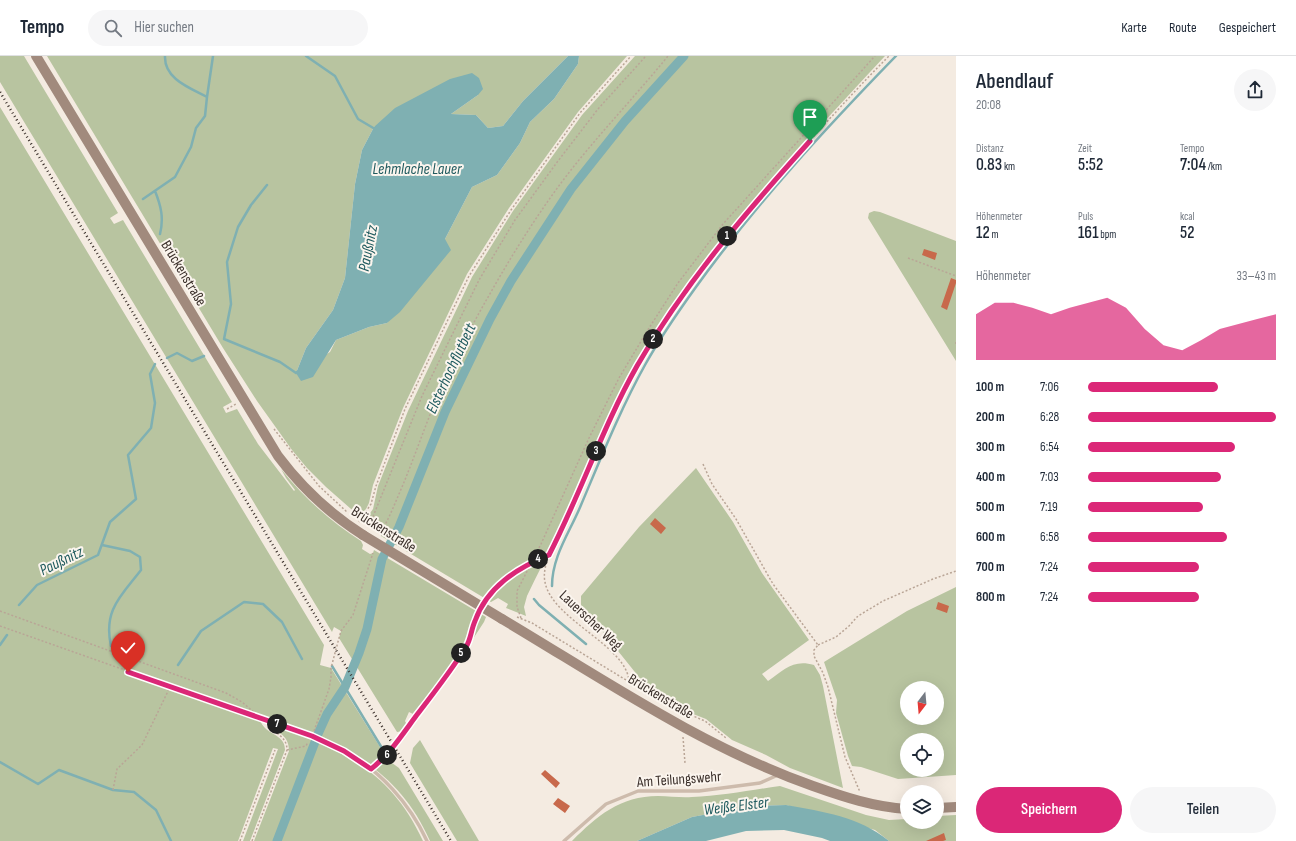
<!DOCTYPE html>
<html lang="de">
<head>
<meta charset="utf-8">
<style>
	:root { --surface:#fff; --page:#f6f6f7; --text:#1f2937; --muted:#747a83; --line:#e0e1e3; --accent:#db2777 }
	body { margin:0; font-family:"Sofia Sans Condensed",sans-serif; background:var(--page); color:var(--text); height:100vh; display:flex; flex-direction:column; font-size:15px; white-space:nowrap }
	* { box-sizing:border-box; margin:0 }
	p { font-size:13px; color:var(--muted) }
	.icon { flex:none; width:22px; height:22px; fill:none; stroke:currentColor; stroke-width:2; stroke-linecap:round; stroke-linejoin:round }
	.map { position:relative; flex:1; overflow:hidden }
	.side { display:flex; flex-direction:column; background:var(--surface); width:340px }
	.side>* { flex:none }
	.needle { width:26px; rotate:196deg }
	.controls { position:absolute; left:900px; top:625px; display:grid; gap:8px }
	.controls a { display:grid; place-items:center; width:44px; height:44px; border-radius:50%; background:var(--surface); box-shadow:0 4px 16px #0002; font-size:20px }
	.pin { position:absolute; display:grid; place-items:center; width:34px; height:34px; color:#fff; margin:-41px -17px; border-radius:50% 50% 50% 0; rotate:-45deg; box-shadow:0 0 4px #0007 }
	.pin .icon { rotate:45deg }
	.km { position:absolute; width:20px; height:20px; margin:-10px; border-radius:50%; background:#222; color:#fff; font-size:11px; line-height:20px; text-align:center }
	.round { display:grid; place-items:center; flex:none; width:42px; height:42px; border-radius:21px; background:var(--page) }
	.summary { display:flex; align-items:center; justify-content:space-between; height:68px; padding:0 20px }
	h1 { font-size:22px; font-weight:600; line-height:30px }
	.stats { display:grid; grid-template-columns:repeat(3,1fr); gap:6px; height:68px; padding:4px 20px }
	.stats div { display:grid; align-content:center }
	.stats b { font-size:17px; font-weight:600 }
	.stats small { font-size:11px; font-weight:400 }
	.stats p { font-size:11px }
	.chart { height:112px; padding:8px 20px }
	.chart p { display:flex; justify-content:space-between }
	.chart svg { width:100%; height:72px; margin-top:4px; fill:var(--accent); opacity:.7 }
	.action { display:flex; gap:8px; margin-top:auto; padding:8px 20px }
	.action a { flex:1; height:46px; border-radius:24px; background:var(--accent); color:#fff; font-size:16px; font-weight:600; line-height:46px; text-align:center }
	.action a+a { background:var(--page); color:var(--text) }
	ul { padding:0 20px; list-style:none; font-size:13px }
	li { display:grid; grid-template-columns:64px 48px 1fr; align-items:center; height:30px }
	li i { height:10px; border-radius:5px; background:var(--accent) }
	header { display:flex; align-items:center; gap:24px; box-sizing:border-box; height:56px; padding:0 20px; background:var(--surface); border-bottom:1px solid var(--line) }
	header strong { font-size:19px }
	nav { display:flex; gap:22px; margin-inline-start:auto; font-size:14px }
	.search { width:280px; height:36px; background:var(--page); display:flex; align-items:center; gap:10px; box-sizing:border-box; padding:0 14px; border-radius:22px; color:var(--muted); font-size:15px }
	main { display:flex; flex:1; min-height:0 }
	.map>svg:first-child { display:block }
	.green { fill:#b8c4a0; fill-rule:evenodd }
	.water { fill:#7fb0b2 }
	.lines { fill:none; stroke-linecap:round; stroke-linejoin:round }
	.stream { stroke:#7fb0b2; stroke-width:2.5 }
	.canal { stroke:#7fb0b2; stroke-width:9 }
	.building { fill:#c8694b }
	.path { stroke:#b9a596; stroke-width:1.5; stroke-dasharray:2 2; stroke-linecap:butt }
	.lane { stroke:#cdbbac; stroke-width:3.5 }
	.secondary { stroke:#a18a7d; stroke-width:10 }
	.rail { stroke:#3b302b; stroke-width:2.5; stroke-dasharray:1 3; stroke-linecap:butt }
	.secondary-bridge { stroke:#a18a7d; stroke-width:10 }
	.route-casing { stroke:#fff; stroke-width:8 }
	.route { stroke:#db2777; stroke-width:5 }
	.labels { text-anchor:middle; stroke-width:4; stroke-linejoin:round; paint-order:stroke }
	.street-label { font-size:15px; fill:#3b302b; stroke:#fbf5ee }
	.water-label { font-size:16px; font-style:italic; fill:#1f5a5e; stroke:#fbf5ee }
</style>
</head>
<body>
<header>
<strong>Tempo</strong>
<div class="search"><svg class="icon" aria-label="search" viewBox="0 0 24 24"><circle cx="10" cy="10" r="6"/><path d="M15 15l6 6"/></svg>Hier suchen</div>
<nav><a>Karte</a><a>Route</a><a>Gespeichert</a></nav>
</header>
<main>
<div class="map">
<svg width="956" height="785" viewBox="0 0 956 785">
	<rect width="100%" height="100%" fill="#f4ebe1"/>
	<path class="green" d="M0,0H24L118,157L110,162L114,168L123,164L232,346L223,351L226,357L237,353L258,388L294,435L295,434L286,422L281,413C304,442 330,465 361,485L363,489L362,493L370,498L373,497L374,494L486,561L484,566L443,629L417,660L409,656L405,665L408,671L404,675L397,676L339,582L341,575L334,571L332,576L0,26Z
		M47,0H568L523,45L503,70L488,72L476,59L451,58L478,39L374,71L362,94L355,128L345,222L333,254L306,292L296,317L330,296L336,284L369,271L387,267L445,183L472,131L497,119L520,87L530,66L554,43L578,8L579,0H627L578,56L509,152L467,218L403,352L373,429L369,447L366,453L359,460L326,431L307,412L292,394L257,345L223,292Z
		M635,0H885C863,23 842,47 820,70C752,144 686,221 635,308C605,361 583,419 559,475C549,497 537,518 527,540L524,551L526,560L506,552L508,548L498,542L491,546L381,480L380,473L365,464L373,453L378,430L408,355L472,221L513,155L582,59Z
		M0,51L324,589L320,609L331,612L388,704L399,712L443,785H430C396,708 335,685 261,659L260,664C261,667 263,670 265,672C274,680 285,681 285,694L250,785H243L278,693L273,692L238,785H0Z
		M874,155L880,156L956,185V305L868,162L869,157Z
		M696,412L733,466L762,517L809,584L762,618L768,625C784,614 793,603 814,609L820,619L823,630L843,732L790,712L766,699L732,684L706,663L683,654L651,636L581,549V540L639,471Z
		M956,531V719L898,723L861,711L852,710L848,700L836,657L837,644L824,606L907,555ZM907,632H937V662H907ZM907,684H937V714H907Z
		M265,666C337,692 389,711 423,785H254L289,695C289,676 274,677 265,666Z
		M420,684L479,785H457L410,707L413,692Z
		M780,730L866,759L889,764L907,763V766H937V760L956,759V785H889L875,774L786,749L751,750L692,761L637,785H572C597,760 620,740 658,740C670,740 681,742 692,741C721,740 751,734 780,730Z"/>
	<path class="water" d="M568,0H579L578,8L554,43L530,66L520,87L497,119L472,131L445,183L451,194L400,256L387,267L369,271L336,284L313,321L301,325L296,317L306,292L333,254L345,222L355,128L362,94L374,71L395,52L450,23L472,17L479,22L483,33L478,39L451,58L476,59L488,72L503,70L523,45Z
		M786,749C824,756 858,760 889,785H830L822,782L784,774L746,775L706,785H637L692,761L751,750Z"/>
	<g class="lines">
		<path class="stream" d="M306,0L335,20L358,63L375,73
			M207,41L213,0
			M267,129L251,149L238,171L227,206L231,248L224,283L280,306L296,317L297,316
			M155,135C161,150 164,162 160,178
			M143,143L175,121L191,91L196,72L205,60L207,41C190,32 164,23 165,0
			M167,302L177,297L192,305L204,300
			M102,489L130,495L140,501L141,514C121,540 103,554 111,590
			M552,530C552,500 570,476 581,449C601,402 620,354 645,309C660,282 678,256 696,231C755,149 825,73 896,0
			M534,543L539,549L586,588
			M19,549L37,529L98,499L110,466L136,443L128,399L151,372L155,347L150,318L155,308
			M0,589L7,579
			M178,609L201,575L244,546L263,548L282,566L302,603
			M332,610L385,697
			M0,706L38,728L59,714L113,734L134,736L156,754L171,785"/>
		<path class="canal" d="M318,678L327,658L345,631L359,597L367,573L382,503L399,471L445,356L490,263L511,225L571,133L625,65L684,0
			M277,785L315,686"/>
	</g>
	<path class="building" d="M924,193L937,197L935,204L922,199Z
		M951,222L956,224V227L947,254L941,251Z
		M655,462L666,472L661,478L650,468Z
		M938,546L949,550L947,557L936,553Z
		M545,714L560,727L556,732L541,718Z
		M558,742L570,750L565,757L553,748Z
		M944,777L946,784L943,785H926Z"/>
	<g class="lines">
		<path class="path" d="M908,202L956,220
			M956,286V290
			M227,353L236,348
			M274,373L319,430L347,456
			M703,408L712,428L736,463L773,528L818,589L814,594V600L823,617L828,631L845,701L860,736
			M374,461L384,473
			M359,466L371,448L376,430L405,353L469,220L511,154L580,57L631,0
			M370,468L422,340L479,224L515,164L558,105L598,53L646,0
			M380,478C389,463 395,447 402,431C420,388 434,342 456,300C487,241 521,181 561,127C594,83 633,43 668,0
			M487,543C498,521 527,507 549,499
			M0,555L226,637L242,646L256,658
			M517,561L532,567L669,650L705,665L726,682
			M521,562L517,551V535L541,488L589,382L619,322L649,272L678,227L723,168L875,0
			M0,570L255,660
			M818,589L836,581L849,570L858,560L883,545L933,523L956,515
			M629,626C628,590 552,564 545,526C543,517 546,508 549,499C581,437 603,371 637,310C680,234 737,166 795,101C826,67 856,33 889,0
			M314,675L329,633L331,621V612L339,582L341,575L353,559L373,497
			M683,681L685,707
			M287,694L306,690L308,686
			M376,710L383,704L430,643L467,590L478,559
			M113,734L117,713L142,689L170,631
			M240,785L275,694
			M252,785L287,694C287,682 278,678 269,672"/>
		<path class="lane" d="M260,662C288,672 317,680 343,694C380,714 410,748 427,785
			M564,785L606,748L638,735H699L760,727L778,719"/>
		<path class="secondary" d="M36,0L278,400C302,432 330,458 363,479
			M502,563C603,623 702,691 813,730C844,741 874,751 907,753
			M937,752L956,751"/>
		<path class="rail" d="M0,36L451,785"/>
		<path class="secondary-bridge" d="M363,479L502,563"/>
	</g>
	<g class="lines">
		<g class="route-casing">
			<path id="route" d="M128,616L312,680L344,695L371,713C389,699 402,679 416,660C433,638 451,615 466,591C471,583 471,574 475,565C487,531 517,512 549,499C581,437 603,370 637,310C685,227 746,156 810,85"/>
		</g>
		<use href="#route" class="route"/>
	</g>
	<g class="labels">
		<g class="street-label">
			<text transform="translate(184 217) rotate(59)" y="5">Brückenstraße</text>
			<text transform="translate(384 473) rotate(32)" y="5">Brückenstraße</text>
			<text transform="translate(591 564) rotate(43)" y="5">Lauerscher Weg</text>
			<text transform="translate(661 640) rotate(31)" y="5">Brückenstraße</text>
			<text transform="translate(679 723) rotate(-4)" y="5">Am Teilungswehr</text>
		</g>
		<g class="water-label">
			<text x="417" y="118">Lehmlache Lauer</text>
			<text transform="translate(367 192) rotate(-79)" y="6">Paußnitz</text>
			<text transform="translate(450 312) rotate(-65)" y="6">Elsterhochflutbett</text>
			<text transform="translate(61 504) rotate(-26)" y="6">Paußnitz</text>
			<text transform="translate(736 749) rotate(-7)" y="6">Weiße Elster</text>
		</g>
	</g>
</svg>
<div class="controls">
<a><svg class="needle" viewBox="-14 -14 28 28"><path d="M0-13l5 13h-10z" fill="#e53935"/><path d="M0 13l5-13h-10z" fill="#747a83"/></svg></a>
<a><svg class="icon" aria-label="locate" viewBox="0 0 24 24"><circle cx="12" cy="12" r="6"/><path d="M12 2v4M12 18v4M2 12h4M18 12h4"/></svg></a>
<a><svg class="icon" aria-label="layers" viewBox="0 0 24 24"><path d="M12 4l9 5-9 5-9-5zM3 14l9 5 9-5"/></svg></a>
</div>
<div class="pin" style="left:810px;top:85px;background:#1e9e55"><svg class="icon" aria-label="arrive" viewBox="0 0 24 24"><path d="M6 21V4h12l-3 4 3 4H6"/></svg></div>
<div class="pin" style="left:128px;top:616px;background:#d93025"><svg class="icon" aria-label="check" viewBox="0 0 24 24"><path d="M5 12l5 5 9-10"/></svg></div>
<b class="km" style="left:727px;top:180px">1</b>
<b class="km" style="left:653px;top:283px">2</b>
<b class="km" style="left:596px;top:395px">3</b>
<b class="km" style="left:538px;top:503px">4</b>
<b class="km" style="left:461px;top:597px">5</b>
<b class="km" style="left:387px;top:699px">6</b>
<b class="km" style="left:277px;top:668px">7</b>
</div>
<section class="side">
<div class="summary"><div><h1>Abendlauf</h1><p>20:08</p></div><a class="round"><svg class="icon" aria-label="share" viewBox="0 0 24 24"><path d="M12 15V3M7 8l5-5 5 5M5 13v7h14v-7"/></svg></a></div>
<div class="stats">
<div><p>Distanz</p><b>0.83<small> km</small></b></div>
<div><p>Zeit</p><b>5:52</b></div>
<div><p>Tempo</p><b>7:04<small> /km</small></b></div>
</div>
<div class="stats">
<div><p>Höhenmeter</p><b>12<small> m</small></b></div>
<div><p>Puls</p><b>161<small> bpm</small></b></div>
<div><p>kcal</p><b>52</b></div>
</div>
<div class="chart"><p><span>Höhenmeter</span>33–43 m</p>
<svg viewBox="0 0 160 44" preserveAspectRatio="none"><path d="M0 44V16L10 9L20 9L30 12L40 16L50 12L60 9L70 6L80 12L90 25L100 35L110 38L120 32L130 25L140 22L150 19L160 16V44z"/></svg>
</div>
<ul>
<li><b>100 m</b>7:06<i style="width:69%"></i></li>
<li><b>200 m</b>6:28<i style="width:100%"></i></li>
<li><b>300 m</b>6:54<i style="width:78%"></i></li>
<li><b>400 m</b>7:03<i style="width:71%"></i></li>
<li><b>500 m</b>7:19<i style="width:61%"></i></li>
<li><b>600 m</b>6:58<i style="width:74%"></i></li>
<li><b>700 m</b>7:24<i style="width:59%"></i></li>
<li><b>800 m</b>7:24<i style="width:59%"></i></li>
</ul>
<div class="action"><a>Speichern</a><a>Teilen</a></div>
</section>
</main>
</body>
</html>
